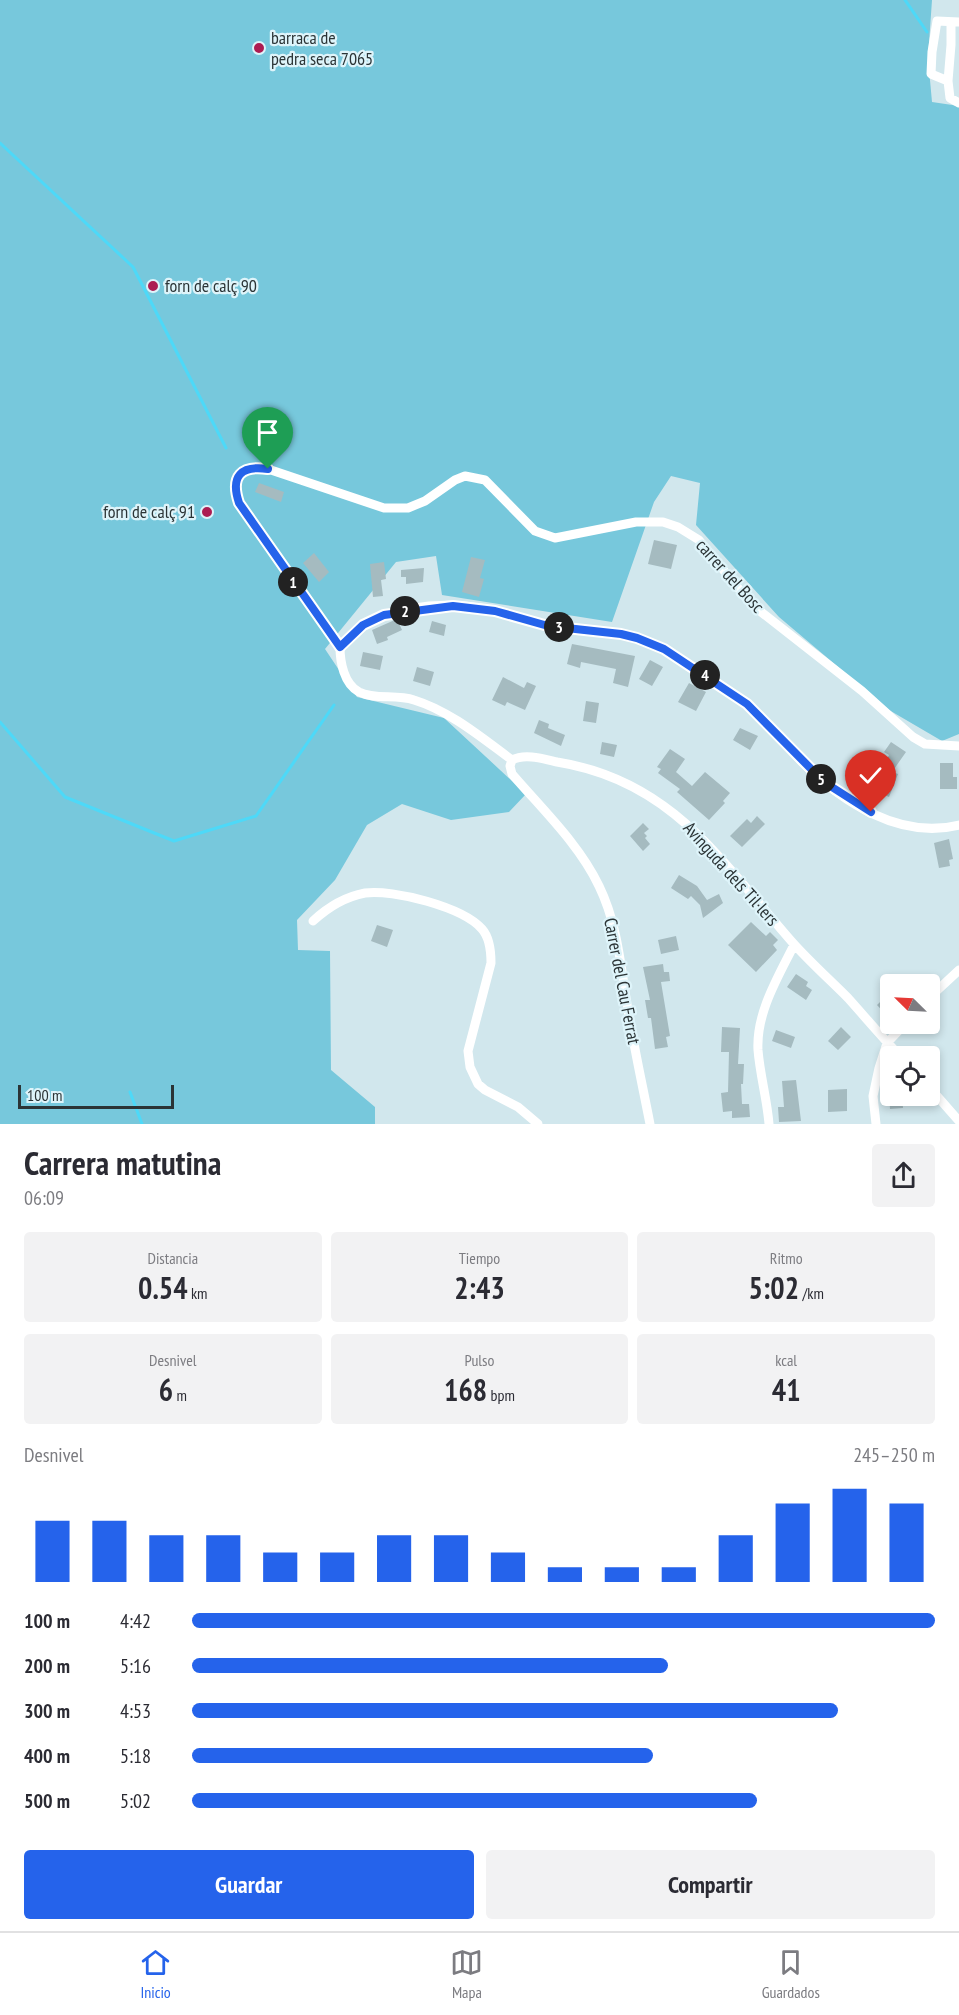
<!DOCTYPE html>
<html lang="es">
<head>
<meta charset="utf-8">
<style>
	:root { --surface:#fff; --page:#f2f2f3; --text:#2b2b33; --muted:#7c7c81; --line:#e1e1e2; --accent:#2563eb }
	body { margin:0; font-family:"PT Sans Narrow",sans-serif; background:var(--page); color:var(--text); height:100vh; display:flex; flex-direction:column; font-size:22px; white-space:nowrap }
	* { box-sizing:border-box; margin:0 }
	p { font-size:20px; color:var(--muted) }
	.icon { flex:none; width:33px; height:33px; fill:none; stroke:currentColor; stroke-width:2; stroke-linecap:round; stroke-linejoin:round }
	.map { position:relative; height:1124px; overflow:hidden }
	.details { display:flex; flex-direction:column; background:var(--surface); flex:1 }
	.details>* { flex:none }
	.needle { width:39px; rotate:294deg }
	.tools { position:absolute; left:880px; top:974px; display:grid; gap:12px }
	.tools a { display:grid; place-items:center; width:60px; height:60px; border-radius:6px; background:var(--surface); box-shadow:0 3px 9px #0003; font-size:30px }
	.scale { position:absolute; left:18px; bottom:15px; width:156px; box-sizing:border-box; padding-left:6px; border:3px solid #2b3436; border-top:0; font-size:16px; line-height:21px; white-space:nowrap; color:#2b3436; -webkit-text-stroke:4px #def4fa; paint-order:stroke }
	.pin { position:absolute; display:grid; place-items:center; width:51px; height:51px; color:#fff; margin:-62px -26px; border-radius:50% 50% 50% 0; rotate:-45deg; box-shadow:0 0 6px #0007 }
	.pin .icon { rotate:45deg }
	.km { position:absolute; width:30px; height:30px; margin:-15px; border-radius:50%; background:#222; color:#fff; font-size:16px; line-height:30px; text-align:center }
	.round { display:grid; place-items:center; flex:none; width:63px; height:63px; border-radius:6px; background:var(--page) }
	.head { display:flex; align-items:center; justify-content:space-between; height:102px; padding:0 24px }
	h1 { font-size:33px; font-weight:700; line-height:45px }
	.stats { display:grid; grid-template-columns:repeat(3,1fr); gap:9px; height:102px; padding:6px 24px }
	.stats div { display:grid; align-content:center; border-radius:6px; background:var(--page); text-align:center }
	.stats b { font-size:30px; font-weight:700 }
	.stats small { font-size:16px; font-weight:400 }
	.stats p { font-size:16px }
	.chart { height:168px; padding:12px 24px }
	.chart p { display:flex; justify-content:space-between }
	.chart svg { width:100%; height:108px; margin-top:6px; stroke:var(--accent); stroke-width:6 }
	.primary-button { display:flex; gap:12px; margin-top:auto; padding:12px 24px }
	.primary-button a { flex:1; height:69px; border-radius:6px; background:var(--accent); color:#fff; font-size:24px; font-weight:700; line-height:69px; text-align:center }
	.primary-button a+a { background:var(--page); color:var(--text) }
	ul { padding:0 24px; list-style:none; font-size:20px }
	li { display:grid; grid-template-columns:96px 72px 1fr; align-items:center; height:45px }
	li i { height:15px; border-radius:8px; background:var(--accent) }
	.menu { display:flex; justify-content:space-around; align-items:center; height:84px; border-top:2px solid var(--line); background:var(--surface); font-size:16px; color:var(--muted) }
	.menu a { display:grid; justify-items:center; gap:3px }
	.menu .current { color:var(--accent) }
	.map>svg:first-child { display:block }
	.green { fill:#77c8dc }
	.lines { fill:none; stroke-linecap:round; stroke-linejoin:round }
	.stream { stroke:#4dd9f8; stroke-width:3 }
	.building { fill:#a5bbc0 }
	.street { stroke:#fff; stroke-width:9 }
	.route-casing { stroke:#fff; stroke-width:12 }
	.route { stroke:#2563eb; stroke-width:8 }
	.poi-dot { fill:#ac1c52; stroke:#def4fa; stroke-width:2 }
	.labels { text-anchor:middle; stroke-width:4.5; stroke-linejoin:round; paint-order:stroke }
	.poi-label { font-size:18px; fill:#2b3436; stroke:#def4fa; text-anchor:start }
	.street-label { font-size:18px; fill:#2b3436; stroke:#def4fa }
</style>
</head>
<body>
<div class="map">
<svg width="959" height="1124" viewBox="0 0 959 1124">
	<rect width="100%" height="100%" fill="#d1e7ed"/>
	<path class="green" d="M0,0H932L928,58L932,102L959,106V734L942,741L889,710L779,617L696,525L700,483L671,476L654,502L612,622L442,595L436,556L396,562L325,649L357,697L444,718L526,794L509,812L451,820L402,804L367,825L335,880L297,920L298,950L330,951L331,1070L375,1107V1124H0Z"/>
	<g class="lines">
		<path class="stream" d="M905,0L927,32
			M0,143L133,267L226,448
			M0,722L65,797L174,841L256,816L334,705
			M130,1092L142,1124"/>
	</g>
	<path class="building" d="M259,483L284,492L281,502L255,492Z
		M654,540L677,545L671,569L648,564Z
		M314,553L329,572L319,582L303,563Z
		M471,557L485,560L480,578L484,579L479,597L462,592Z
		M384,562L386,579L381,580L383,596L373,597L370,564Z
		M424,568L423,582L406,584V577H401V570Z
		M397,619L402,630L387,637L388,640L377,644L372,630Z
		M432,621L446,625L444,636L429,632Z
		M572,644L635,656L628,687L613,683L616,669L581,662L580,668L567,664Z
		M363,652L383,656L380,670L360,666Z
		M650,660L663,667L652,686L639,679Z
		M417,667L434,672L430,686L413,681Z
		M503,677L524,688L527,682L536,686L525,710L507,702L505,706L492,700Z
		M689,683L706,692L696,711L678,702Z
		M586,701L599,703L596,723L583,721Z
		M539,720L549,724L548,728L565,735L561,746L534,733Z
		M740,728L758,736L750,750L733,740Z
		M602,742L617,745L614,757L600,754Z
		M891,742L906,752L892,772L898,774L889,797L872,789L889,755L884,752Z
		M670,749L685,759L676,772L692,786L705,772L730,793L723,801L725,803L709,820L677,792L680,789L658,773L661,769L657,767Z
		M940,763H953V777H957V789H940Z
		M757,816L765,824L742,847L730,836L747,819L751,823Z
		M643,823L649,829L644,833L647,836L645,838L650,844L643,851L630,836Z
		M949,839L953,859L949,860L950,866L939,868L934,843Z
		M679,875L697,886L707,900L719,894L723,903L703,918L700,905L691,896L688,899L671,888Z
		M751,922L766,936L770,932L778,940L773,945L777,950L756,972L728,945Z
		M377,925L393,930L387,947L371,941Z
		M676,936L679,950L661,954L658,940Z
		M663,964L664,972H669L670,981L661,982L670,1036L666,1037L668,1047L655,1049L651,1018H648L645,1000H650L643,967Z
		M796,974L808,982L806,986L812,990L806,1000L787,987Z
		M891,991V1020L877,1005Z
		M722,1027L740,1028L738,1064H744L743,1084H741L742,1104H749L750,1117L732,1118V1111L723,1112L721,1093L728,1092L729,1052H721Z
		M841,1027L851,1037L838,1050L828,1041Z
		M776,1030L795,1037L791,1048L772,1041Z
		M796,1080L801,1121L779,1122L778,1107H784L782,1081Z
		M847,1089V1111L828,1112V1090Z
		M889,1095H902L903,1108L890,1109Z"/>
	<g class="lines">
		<path class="street" d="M959,22L937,21L932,52L931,74L948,81L950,98L959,103
			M948,81L951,45V22
			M340,647L239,503C230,477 241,465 268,469L384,508H408L425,501L455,480L465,476L485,480L535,531L555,538L636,522H663L678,527L699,540L751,604L862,691L913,737L925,744L959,746
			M340,647C340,662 344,684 359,692C375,700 396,694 414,700C450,711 482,738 512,760C525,753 544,759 557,762C672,780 722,862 793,943C810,962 830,980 848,998C865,1017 882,1037 900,1056
			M340,647C375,604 444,599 495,611C513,615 530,623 548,626C588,633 630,628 667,651C693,667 721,684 746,703C767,720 783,743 802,762C842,802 900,840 959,825
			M512,760L510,766L512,774C542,809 579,844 599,886C619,927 621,972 629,1016C635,1052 643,1088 650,1124
			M313,921C327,908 344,897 365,893C393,889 463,907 482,929C490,938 491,951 491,963L468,1051L470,1067L478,1084L485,1090L518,1107L538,1124
			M930,997L959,970
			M930,1088L959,1121
			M769,1124C767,1099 760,1075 758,1050C756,1013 778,977 794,945
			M876,1124L873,1096L879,1068L887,1043L906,1023"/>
	</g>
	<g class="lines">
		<g class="route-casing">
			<path id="route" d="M268,469C241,465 230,476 239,503L340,647L363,625L384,615L453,606L495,611L548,626L621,634L637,638L664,649L747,704L824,782L871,812"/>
		</g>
		<use href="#route" class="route"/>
	</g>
	<g class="poi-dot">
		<circle cx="259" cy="48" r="6"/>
		<circle cx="153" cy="286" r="6"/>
		<circle cx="207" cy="512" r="6"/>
	</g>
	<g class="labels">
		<g class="poi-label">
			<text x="271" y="44">barraca de<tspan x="271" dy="21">pedra seca 7065</tspan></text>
			<text x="165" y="292">forn de calç 90</text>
			<text x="195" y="518" text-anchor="end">forn de calç 91</text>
		</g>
		<g class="street-label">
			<text transform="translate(730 576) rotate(48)" y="6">carrer del Bosc</text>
			<text transform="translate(731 874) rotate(48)" y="6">Avinguda dels Til·lers</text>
			<text transform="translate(622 981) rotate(79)" y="6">Carrer del Cau Ferrat</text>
		</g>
	</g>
</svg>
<div class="tools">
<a><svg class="needle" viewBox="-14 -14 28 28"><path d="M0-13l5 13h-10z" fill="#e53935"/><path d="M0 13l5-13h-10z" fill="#7c7c81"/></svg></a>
<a><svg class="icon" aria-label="locate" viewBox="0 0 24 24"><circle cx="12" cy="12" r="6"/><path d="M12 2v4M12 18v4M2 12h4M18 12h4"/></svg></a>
</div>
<div class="scale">100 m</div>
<div class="pin" style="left:268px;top:469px;background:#1e9e55"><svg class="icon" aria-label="arrive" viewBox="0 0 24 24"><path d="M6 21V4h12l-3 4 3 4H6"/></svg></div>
<div class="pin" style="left:871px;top:812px;background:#d93025"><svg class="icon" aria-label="check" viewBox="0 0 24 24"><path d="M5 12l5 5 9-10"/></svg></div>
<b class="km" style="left:293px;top:582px">1</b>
<b class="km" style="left:405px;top:611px">2</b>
<b class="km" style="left:559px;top:627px">3</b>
<b class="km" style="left:705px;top:675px">4</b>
<b class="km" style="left:821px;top:779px">5</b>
</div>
<section class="details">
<div class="head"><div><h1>Carrera matutina</h1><p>06:09</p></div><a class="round"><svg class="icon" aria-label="share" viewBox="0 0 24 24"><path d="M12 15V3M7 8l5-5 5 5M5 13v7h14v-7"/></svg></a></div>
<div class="stats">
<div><p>Distancia</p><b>0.54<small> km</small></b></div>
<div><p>Tiempo</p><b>2:43</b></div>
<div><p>Ritmo</p><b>5:02<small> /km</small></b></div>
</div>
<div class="stats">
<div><p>Desnivel</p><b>6<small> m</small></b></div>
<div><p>Pulso</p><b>168<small> bpm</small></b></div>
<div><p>kcal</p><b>41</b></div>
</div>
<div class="chart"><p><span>Desnivel</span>245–250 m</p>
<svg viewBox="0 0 160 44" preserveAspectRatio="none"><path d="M5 44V19M15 44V19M25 44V25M35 44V25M45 44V32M55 44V32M65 44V25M75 44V25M85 44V32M95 44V38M105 44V38M115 44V38M125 44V25M135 44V12M145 44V6M155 44V12"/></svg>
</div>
<ul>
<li><b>100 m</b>4:42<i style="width:100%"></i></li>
<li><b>200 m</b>5:16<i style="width:64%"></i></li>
<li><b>300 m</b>4:53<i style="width:87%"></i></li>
<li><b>400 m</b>5:18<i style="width:62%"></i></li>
<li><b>500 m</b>5:02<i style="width:76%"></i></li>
</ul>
<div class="primary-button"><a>Guardar</a><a>Compartir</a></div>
</section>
<nav class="menu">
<a class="current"><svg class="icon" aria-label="home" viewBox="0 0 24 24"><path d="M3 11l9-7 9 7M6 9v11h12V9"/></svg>Inicio</a>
<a><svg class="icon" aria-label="map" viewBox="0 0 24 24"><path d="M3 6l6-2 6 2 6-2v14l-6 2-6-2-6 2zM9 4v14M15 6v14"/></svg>Mapa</a>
<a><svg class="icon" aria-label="saved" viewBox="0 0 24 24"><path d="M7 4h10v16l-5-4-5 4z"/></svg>Guardados</a>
</nav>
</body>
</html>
